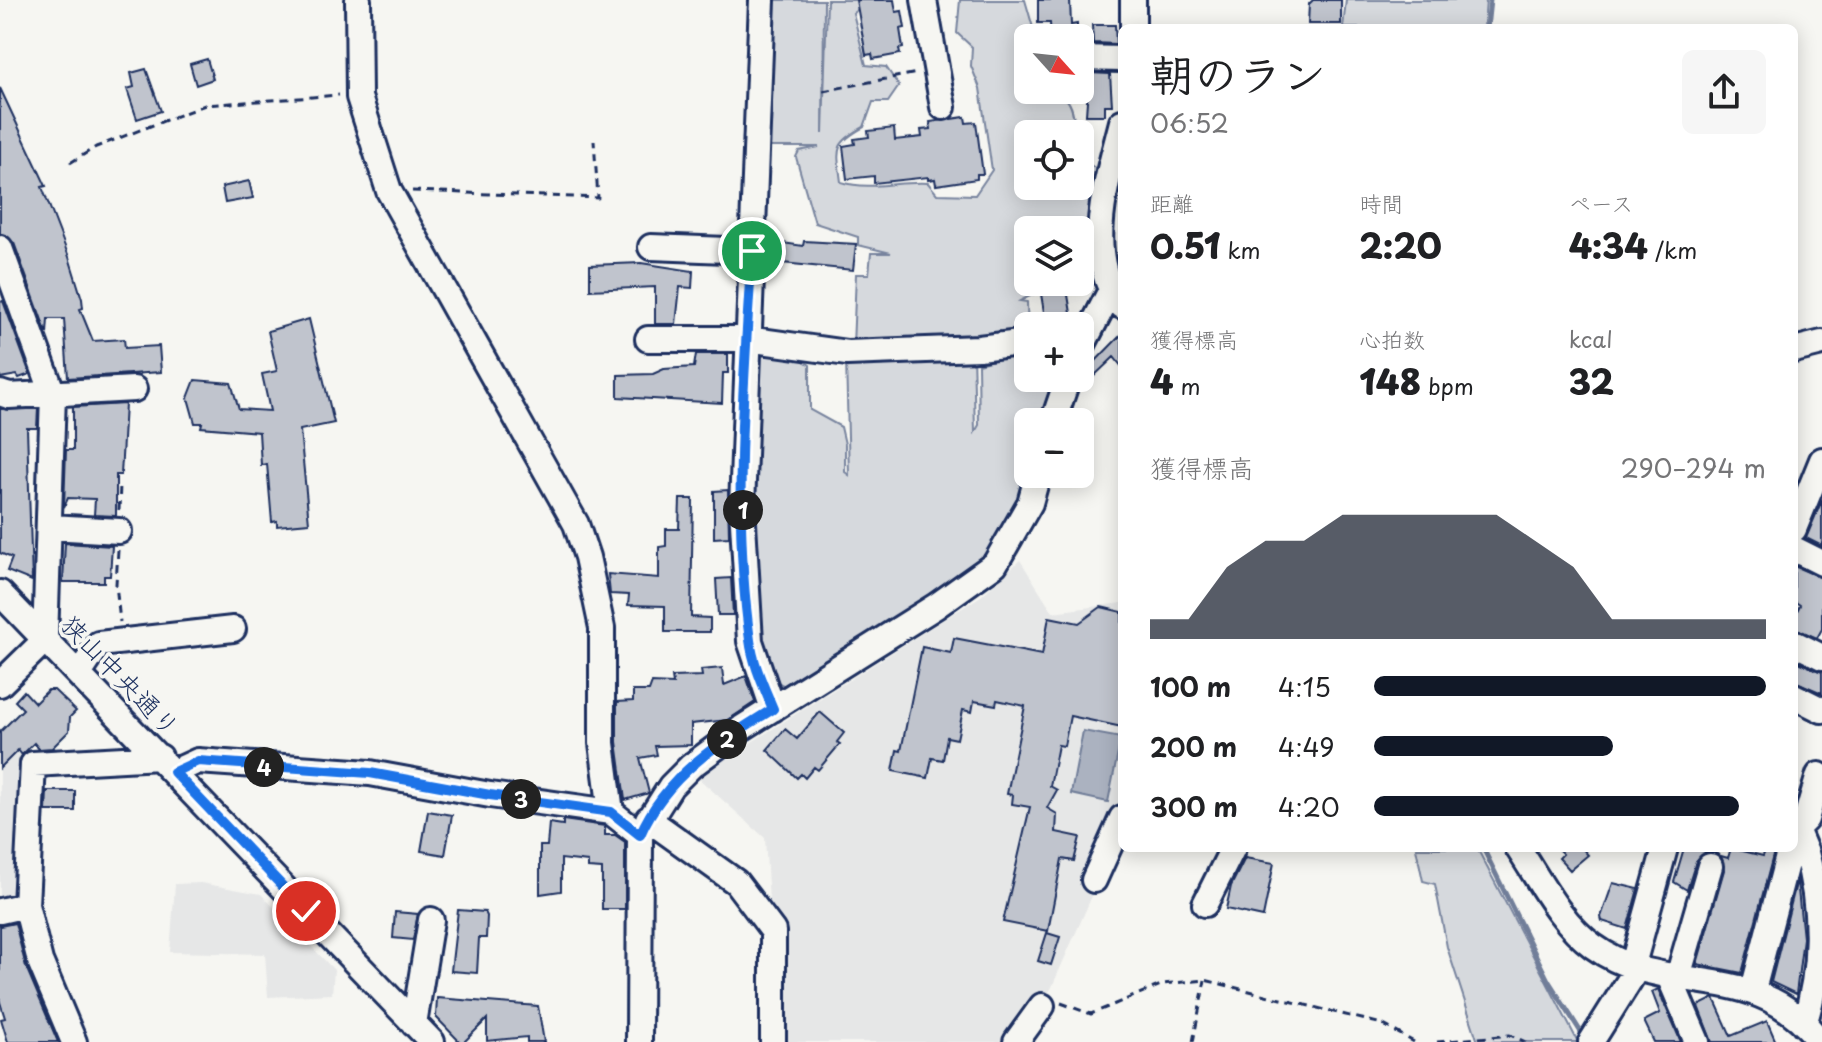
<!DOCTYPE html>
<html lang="ja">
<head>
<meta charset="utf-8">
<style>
	:root { --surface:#fff; --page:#f6f6f6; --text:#202124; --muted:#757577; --accent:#111827 }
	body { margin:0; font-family:"Playpen Sans","Klee One",sans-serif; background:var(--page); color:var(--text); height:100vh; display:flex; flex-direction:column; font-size:30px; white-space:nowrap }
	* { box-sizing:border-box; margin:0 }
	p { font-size:26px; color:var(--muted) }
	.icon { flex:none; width:44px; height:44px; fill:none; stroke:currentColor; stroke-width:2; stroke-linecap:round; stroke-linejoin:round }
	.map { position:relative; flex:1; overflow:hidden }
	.sheet { position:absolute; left:1118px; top:24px; width:680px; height:828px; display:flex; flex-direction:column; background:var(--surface); border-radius:12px; box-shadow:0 4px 20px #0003 }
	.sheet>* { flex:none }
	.needle { width:52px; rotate:117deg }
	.controls { position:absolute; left:1014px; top:24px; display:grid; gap:16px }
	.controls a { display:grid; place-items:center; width:80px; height:80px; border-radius:12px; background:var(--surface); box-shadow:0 4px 20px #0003; font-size:40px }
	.pin { position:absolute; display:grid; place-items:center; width:68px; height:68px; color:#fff; margin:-34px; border:4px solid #fff; border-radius:50%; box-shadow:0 2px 8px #0007 }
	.km { position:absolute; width:40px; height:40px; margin:-20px; border-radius:50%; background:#222; color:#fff; font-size:22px; line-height:40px; text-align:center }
	.round { display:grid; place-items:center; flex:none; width:84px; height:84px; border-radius:12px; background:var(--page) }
	.overview { display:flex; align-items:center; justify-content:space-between; height:136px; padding:0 32px }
	h1 { font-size:44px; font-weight:800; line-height:60px }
	.stats { display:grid; grid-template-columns:repeat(3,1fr); gap:12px; height:136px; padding:8px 32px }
	.stats div { display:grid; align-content:center }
	.stats b { font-size:34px; font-weight:800 }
	.stats small { font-size:22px; font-weight:400 }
	.stats p { font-size:22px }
	.chart { height:224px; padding:16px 32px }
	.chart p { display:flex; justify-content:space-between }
	.chart svg { width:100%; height:144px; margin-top:8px; fill:var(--accent); opacity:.7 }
	ul { padding:0 32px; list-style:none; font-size:26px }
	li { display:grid; grid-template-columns:128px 96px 1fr; align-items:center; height:60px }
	li i { height:20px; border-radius:10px; background:var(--accent) }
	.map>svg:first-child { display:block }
	.built { fill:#e6e7e7 }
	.green { fill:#d6d9dd; stroke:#78849e; stroke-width:2 }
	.water { fill:#abb2c0; stroke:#717e99; stroke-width:2 }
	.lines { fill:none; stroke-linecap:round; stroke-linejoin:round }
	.stream { stroke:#717e99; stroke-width:5 }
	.building { fill:#c0c4cd; stroke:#1b2f5e; stroke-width:2 }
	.minor-casing { stroke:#1b2f5e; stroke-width:30 }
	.path { stroke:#1b2f5e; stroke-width:3; stroke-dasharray:8 6; stroke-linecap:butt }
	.minor { stroke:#f6f6f2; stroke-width:24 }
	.route-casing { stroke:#fff; stroke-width:16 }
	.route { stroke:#1a73e8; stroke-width:10 }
	.labels { text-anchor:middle; stroke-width:7; stroke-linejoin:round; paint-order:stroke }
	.street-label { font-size:26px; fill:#1b2f5e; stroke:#f6f6f2 }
</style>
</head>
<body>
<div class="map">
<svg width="1822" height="1042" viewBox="0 0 1822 1042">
	<rect width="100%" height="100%" fill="#f6f6f2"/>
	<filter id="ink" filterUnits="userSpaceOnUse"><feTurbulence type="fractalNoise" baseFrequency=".0125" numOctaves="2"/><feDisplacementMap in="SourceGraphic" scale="16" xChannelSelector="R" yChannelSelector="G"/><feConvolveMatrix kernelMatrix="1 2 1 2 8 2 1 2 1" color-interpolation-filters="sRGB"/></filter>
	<g filter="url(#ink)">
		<path class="built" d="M1020,560L1053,612L1122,603V808L1099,880L1051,989L1009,1042H778L765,838L697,777L981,596Z
			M0,734L24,759L21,896L0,901Z
			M201,883L261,894L334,970L332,994L268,997L265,954L170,952L175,884Z"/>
		<path class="green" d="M765,0H824L823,134L827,0H871L853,13L866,65L886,67L899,86L888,102H873L864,127C833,144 837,149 841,182C871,191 898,181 928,183L937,194L975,195L992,170L980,88L971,66L972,47L957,33L960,0H1025L1036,38H1028V90C1065,90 1074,96 1075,134H1028V186H1080V159L1095,168L1085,278L1080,282V230H1028V282H1047L1038,292L1020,301L1027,302L1028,338L853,346L856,274H869L871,253H891L858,245V237L815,223L796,157L799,151L819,147H761Z
			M1346,0H1486L1484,28H1343Z
			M757,350L796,356L810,365V410L841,427L845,444V472L849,475L846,359L973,353L975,432L979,425L978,364L1028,351V378H1059L1043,422H1028V488L993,548L970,572L800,681L785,686L776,681L761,653L750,518Z
			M1416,848H1477L1578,1042H1478L1447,947L1435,884L1423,881Z"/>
		<path class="water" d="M1083,731L1121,738L1108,802L1071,794Z"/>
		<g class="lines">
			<path class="stream" d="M1487,28L1490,0
				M1483,848L1548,980L1584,1037"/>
		</g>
		<path class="building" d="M856,0H894L896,12L902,11L905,28L900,29L903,48L899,49L900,54L873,59L872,54L866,55Z
			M1038,0H1070L1071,25L1077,24V38H1051L1050,23H1038Z
			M1313,0H1341V24H1308L1309,4Z
			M1092,25H1115L1116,44L1093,43Z
			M207,59L213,79L196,85L190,64Z
			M146,69L161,111L137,119L127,89L134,87L131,73Z
			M1089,73L1110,74L1112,105H1105V115H1086Z
			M0,88L46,186L42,187L69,257L82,299L83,308L80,309L93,341L124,339L125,348L159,346L161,372L68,378L64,319H48L47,334L14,243L0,233Z
			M965,117L966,123L976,122L983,174H977V179L936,185L935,179L928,180V177L874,183V176L847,179L843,146L855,144L854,139L869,137L868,131L894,128L895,140L922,137L921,130L931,129L930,122Z
			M249,181L253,198L225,203L222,187Z
			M804,241L856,244L853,270L772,262L775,242L803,246Z
			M641,263L693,271L692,288L680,287L676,324H655V287L590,290V265Z
			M1066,283L1072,319L1046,324L1040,288Z
			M3,301L30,374L19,378L17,375L0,378V302Z
			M309,319L334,423L300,430L309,523L277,526V521L272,522L267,464L261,465L259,432L201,427L202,423H195L188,398L195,380L231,383L239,409L270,411L262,374L277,371L268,331Z
			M1122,334V367L1114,357L1090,380L1083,374Z
			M696,354H728V373H723L722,403L618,397V375L653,374L664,369L694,367Z
			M125,404L121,475H116V516L94,515L95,499L68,498L64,507L66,450H73V407Z
			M0,409H38L37,428H27L32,581L7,571L12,558L0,553Z
			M728,490L729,537L714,538V491Z
			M680,499H693L691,617L710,618V632H665V606L628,605L629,595L610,594L608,574L659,578V547L666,546V529H679Z
			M1822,500V546L1806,538Z
			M65,543L112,546L110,576H104V582H63Z
			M1794,566L1822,578V629L1817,638L1794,628V617L1800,605L1794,601Z
			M731,578L733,615H718L716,579Z
			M1101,607L1122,612V727L1070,716L1064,746L1058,745L1050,786L1057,790L1047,808L1057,814L1056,832L1080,837L1074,861L1062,859L1048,931L1003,922L1030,807L1012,804L1013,795L1007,794L1025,706L997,700L996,705L974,701L972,712L963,710L957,739L947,737L943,760L932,758L928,778L893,771L897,750L901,751L922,647L951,653L954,638L1042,655L1049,617L1079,623Z
			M1794,660L1822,672V693L1794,681Z
			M722,668L724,685L746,676L755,702L728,720L691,724V745L655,746L657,755L640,758L649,793L625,800L617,742V702L633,701V691H649L652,683L673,684L672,677L702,676L701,670Z
			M48,690H54L76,711L70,717L69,731L52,748L39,749L34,743L22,755L18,750L0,768V732L23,709L15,701L24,691L35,703Z
			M820,712L844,733L837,742L840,744L818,770L814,767L805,778L801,774L797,778L767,750L785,729L797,739Z
			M47,791H75V811H46Z
			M428,811L452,815L445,855L421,851Z
			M563,820L605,826V835H615L625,842V909H602V869L588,868V862L561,859V891L540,894V846H547L549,823L563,825Z
			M1557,848H1582L1588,855L1570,870L1559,858L1563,854Z
			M1684,848L1707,851L1696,861L1687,890L1674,882Z
			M1731,848L1763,856L1766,848H1775L1742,973L1697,964L1724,870L1721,856L1728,858Z
			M1245,858L1274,863L1263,917L1226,909L1231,886Z
			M1797,880L1803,938L1796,994L1771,982Z
			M1613,883L1638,889L1627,929L1602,921L1601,917Z
			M458,910L485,912L487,916L486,938H479L477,973L451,971Z
			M395,912L418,914L413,940L393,938Z
			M15,923L26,967L58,1042H8L1,1019L5,1018L0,1002V926Z
			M1047,933L1060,937L1051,965L1038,961Z
			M1658,989L1681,1042H1654L1644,1021L1660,1013L1652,992Z
			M437,998L538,1006L544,1042H527V1037L487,1041V1019L464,1042H460L436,1017Z
			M1714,998L1731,1036L1767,1021L1776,1042H1712L1698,1006Z"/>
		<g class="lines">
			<g class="minor-casing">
				<path id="minor" d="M358,0L359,97L389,191L576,524L587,557L602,628V743L611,812L640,835
					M762,0L742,506L750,641L773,709
					M924,0L943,107
					M1133,28V0
					M1080,58L1122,59
					M1122,122C1108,178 1081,256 1122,306
					M651,247L752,251
					M0,248L53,394L45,640
					M648,339H747L847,353L979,348L1028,342
					M1080,350L1110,292
					M1794,350L1822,343
					M0,393L9,396L134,389
					M1053,422L1068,378
					M51,527L119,531
					M1794,529L1822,460
					M1794,549L1822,563
					M0,593L432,1042
					M1794,643L1822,657
					M79,674L99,644L233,629
					M0,684L45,640
					M1794,696L1822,710
					M174,772L198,761L370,773L490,795L611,812
					M648,819L736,882L773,931V1042
					M1518,848C1540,881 1560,922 1593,946C1667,1000 1758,957 1820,1042
					M1806,853L1796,829L1806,819L1819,775
					M1094,880L1122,818
					M1205,904L1233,848
					M0,911L26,905
					M1632,968L1665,848
					M1669,976L1697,1042
					M1678,977L1710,866
					M1753,990L1789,852L1806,853C1822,906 1822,970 1804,1024
					M414,1024L431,920
					M74,1042L40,961L26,905L33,764L160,757
					M639,1042L640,835L671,786L691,766L742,728L936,606L995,564L1030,503L1038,474
					M1016,1042L1042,1006
					M1591,1042L1636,970"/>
			</g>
			<path class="path" d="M823,91L917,73
				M70,163L96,147L205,105L339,95
				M412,191L598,198L594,141
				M119,510L120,484
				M118,550L116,584L120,622
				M1061,1003L1091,1014L1163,984L1205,980L1382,1024L1414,1042
				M1193,1042L1205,980
				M1437,1042L1510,1035L1526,1042"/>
			<use href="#minor" class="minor"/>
		</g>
	</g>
	<g class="lines" filter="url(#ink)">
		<g class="route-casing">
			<path id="route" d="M306,911L174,772L198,761L370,773L490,795L611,812L640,835C665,776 721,741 773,709C764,687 753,664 750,640C732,513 744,378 752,251"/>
		</g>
		<use href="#route" class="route"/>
	</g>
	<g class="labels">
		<g class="street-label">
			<text transform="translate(120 676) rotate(46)" y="9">狭山中央通り</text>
		</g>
	</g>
</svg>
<div class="controls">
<a><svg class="needle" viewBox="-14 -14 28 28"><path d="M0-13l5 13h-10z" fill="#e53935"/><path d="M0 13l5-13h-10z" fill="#757577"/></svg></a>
<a><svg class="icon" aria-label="locate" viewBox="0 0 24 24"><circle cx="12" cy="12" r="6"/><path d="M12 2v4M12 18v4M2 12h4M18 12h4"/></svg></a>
<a><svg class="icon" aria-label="layers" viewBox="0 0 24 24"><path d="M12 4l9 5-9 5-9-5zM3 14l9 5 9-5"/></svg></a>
<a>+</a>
<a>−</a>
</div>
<div class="pin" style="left:752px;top:251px;background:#1e9e55"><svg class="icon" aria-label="arrive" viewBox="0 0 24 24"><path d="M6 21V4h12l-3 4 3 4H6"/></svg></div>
<div class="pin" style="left:306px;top:911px;background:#d93025"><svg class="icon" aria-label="check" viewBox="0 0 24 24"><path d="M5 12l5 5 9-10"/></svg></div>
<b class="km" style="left:743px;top:510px">1</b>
<b class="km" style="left:727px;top:739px">2</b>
<b class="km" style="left:521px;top:799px">3</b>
<b class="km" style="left:264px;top:767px">4</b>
<section class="sheet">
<div class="overview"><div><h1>朝のラン</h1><p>06:52</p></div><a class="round"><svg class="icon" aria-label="share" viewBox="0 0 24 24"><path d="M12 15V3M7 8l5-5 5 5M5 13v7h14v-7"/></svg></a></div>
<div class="stats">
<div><p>距離</p><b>0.51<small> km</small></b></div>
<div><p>時間</p><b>2:20</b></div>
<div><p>ペース</p><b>4:34<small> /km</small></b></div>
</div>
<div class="stats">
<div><p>獲得標高</p><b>4<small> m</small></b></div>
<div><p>心拍数</p><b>148<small> bpm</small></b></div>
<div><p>kcal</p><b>32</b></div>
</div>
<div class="chart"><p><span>獲得標高</span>290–294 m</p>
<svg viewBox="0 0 160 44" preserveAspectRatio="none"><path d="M0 44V38L10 38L20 22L30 14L40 14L50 6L60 6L70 6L80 6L90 6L100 14L110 22L120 38L130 38L140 38L150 38L160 38V44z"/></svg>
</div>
<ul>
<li><b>100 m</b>4:15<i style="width:100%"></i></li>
<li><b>200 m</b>4:49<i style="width:61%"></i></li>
<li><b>300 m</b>4:20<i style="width:93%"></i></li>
</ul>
</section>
</div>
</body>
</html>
